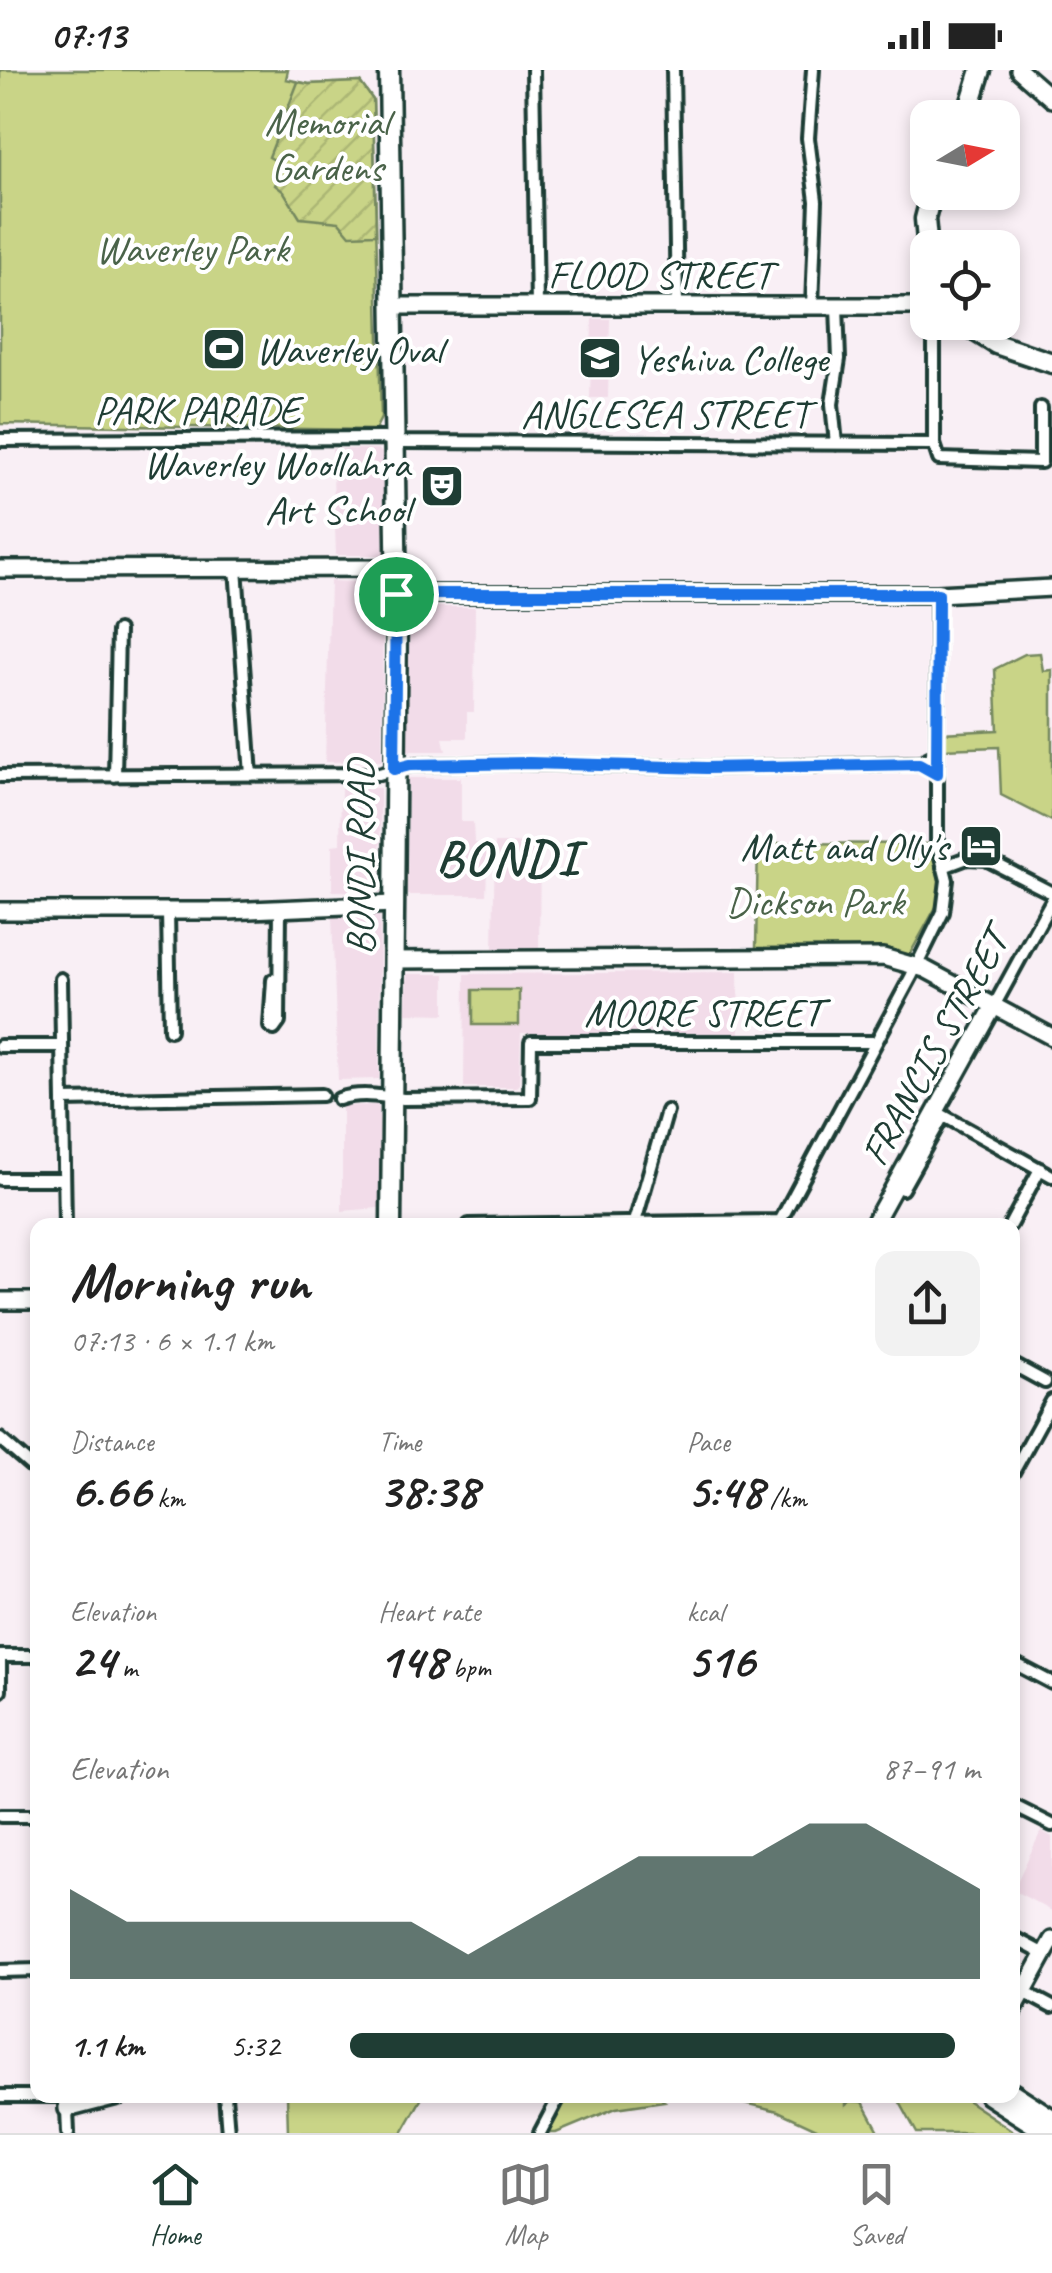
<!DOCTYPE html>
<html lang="en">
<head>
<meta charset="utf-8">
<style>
	:root { --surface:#fff; --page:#f2f2f2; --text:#222; --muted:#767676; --line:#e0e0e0; --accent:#1f3d34 }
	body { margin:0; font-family:Caveat,sans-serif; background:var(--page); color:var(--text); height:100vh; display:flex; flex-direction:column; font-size:38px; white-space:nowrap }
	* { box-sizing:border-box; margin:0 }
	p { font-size:32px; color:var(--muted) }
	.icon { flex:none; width:55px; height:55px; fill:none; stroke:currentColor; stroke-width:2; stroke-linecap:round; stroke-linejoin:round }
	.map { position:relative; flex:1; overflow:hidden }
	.panel { position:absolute; left:30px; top:1148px; width:990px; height:885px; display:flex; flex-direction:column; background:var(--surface); border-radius:20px; box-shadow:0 5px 15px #0003 }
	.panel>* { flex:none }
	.needle { width:65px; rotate:80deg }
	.fabs { position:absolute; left:910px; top:30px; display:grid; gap:20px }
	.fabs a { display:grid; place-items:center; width:110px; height:110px; border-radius:20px; background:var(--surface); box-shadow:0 5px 15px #0003; font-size:50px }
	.pin { position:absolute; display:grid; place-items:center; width:85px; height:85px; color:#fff; margin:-42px; border:5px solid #fff; border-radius:50%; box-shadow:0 2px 10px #0007 }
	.round { display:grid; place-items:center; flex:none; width:105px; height:105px; border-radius:20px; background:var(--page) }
	.overview { display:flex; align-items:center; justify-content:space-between; height:170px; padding:0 40px }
	h1 { font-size:55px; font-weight:700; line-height:75px }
	.figures { display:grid; grid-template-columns:repeat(3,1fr); gap:15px; height:170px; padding:10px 40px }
	.figures div { display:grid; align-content:center }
	.figures b { font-size:50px; font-weight:700 }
	.figures small { font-size:28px; font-weight:400 }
	.figures p { font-size:28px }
	.chart { height:280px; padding:20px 40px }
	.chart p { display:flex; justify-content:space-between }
	.chart svg { width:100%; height:180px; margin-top:10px; fill:var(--accent); opacity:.7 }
	ul { padding:0 40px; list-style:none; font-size:32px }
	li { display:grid; grid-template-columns:160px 120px 1fr; align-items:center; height:75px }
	li i { height:25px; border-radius:12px; background:var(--accent) }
	.status { display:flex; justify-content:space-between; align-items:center; height:70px; padding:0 50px; background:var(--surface); direction:ltr }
	.status svg { height:28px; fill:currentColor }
	.tab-bar { display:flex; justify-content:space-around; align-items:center; height:140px; border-top:2px solid var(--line); background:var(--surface); font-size:28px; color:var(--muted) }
	.tab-bar a { display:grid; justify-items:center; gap:5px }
	.tab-bar .on { color:var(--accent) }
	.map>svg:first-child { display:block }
	.built { fill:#f2dce9 }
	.park { fill:#c9d487; stroke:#74885e; stroke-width:2.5 }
	.garden { fill:url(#garden-furrows); stroke:#74885e; stroke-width:2.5 }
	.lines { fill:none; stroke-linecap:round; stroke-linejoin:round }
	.street-casing { stroke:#1f3d34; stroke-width:18 }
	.secondary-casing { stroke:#1f3d34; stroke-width:22 }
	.primary-casing { stroke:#1f3d34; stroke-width:25 }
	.street { stroke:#fff; stroke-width:10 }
	.secondary { stroke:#fff; stroke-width:15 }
	.primary { stroke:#fff; stroke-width:18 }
	.route-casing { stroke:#fff; stroke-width:20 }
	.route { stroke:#1a73e8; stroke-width:12 }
	.labels { text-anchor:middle; stroke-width:8; stroke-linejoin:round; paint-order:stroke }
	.park-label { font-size:40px; fill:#4a6349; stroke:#fff }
	.street-label { font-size:40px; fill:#1f3d34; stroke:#fff }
	.poi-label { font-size:40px; fill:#1f3d34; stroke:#fff; text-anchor:start }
	.district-label { font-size:50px; font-weight:bold; letter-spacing:2.5px; fill:#1f3d34; stroke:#fff }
</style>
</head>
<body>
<div class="status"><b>07:13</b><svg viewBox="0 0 49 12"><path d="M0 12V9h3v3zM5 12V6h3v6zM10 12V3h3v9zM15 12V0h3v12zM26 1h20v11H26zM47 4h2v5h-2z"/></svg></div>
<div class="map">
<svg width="1052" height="2063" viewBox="0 0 1052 2063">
	<defs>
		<pattern id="garden-furrows" width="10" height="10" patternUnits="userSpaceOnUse" patternTransform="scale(2.5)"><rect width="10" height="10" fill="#c9d487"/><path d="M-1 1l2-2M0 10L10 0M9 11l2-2" fill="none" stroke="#acb775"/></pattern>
	</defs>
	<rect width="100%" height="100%" fill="#f9eff5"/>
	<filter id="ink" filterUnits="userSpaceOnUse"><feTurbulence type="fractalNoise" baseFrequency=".01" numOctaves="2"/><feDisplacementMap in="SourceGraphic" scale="20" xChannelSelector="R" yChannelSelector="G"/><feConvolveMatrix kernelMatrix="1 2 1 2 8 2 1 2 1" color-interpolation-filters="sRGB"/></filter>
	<g filter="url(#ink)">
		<path class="built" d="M592,249H610L608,328H590Z
			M332,379H378L382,383L384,485H336Z
			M330,511L383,513L382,691L325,692Z
			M409,537H475L474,642H467V668H443L446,681H408Z
			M408,708H461V752H473L474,773H488L486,825H407Z
			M341,718H380L381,822L332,821V775L340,774Z
			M495,773H540L539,878H493Z
			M332,845L380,846L379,1009L338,1010Z
			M738,902L739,963H521L519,1014L516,1017H464L465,904Z
			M407,904H445V944L406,943Z
			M377,1035L379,1038V1138L342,1141V1036Z
			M1041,1761L1052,1767V1841L1013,1820Z"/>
		<path class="park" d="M0,0H288L286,9L309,14L360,12L373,30L381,348L375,360L0,354Z
			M1040,583L1043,601L1052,600V751L1001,725L999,677L942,679V663L998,660L995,599L1025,584Z
			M758,773L932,774L941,820L936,837L906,891L763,890L756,878Z
			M473,920H519V955H473Z
			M287,2025H415L423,2026L402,2063H288Z
			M567,2025H655L664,2031L616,2038L556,2063H545Z
			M712,2025H856L858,2028L846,2032V2035L851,2031L863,2032L880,2063L821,2061L778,2041Z
			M896,2025H959L1016,2063H917Z"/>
		<path class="garden" d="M298,12L309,14L360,12L373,30L376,164L350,165L339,152L300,148L284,122L275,115L283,95L269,87Z"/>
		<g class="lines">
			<g class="street-casing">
				<path id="street" d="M533,0L537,236
					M673,0L677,236
					M812,236L816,131L808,68L813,0
					M934,252V374L939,389L1041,392V338
					M0,370L383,368L402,372L934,374
					M836,374L832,334L839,289L837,236
					M236,498L251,705
					M0,706L379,704L410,695L515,693L706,698L919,693L937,684
					M115,706L118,561
					M943,797L967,788L986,789L1052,823
					M168,841L170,960
					M278,908L273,910L270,956L274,959L279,952L280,838
					M61,909L65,1155
					M994,936L1052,830
					M0,976H62
					M339,1029C359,1022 382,1026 403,1029L530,1028L531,972H875
					M64,1030L322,1025
					M935,1041L1052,1106
					M0,1109H64
					M902,1119L943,1046
					M635,1152L667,1041
					M469,1155L780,1151
					M778,1155L911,907L943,842L947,810L937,771V524
					M1010,1155L1040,1099
					M1012,1294L1045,1312
					M0,1369L38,1402
					M1012,1404L1052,1331
					M0,1586H38
					M0,1586V1621
					M1012,1592L1052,1613
					M1012,1735L1052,1755
					M0,1746H38
					M1012,1867L1044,1884
					M0,1901L38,1900
					M1024,1922L1052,1937
					M225,2025L228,2063
					M0,2026H67
					M67,2039L68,2063
					M540,2063L560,2025"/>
			</g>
			<g class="secondary-casing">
				<path id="secondary" d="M1019,0L1052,29
					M393,236H928
					M0,499L396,498
					M396,524H937L1052,518
					M0,841H228L394,834
					M393,890L883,887L925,899L1052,967
					M873,1155L994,936
					M0,1231H38
					M1012,1943L1052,1870
					M67,2025V2039L121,2025"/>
			</g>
			<g class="primary-casing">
				<path id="primary" d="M389,0L397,536L391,1155
					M966,48L981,0
					M928,181L925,149L932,122
					M961,252L996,274L1052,293
					M1012,2023L1052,2049
					M989,2025L1048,2063"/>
			</g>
			<use href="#street" class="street"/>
			<use href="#secondary" class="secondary"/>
			<use href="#primary" class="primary"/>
		</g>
	</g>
	<g class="lines" filter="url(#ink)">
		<g class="route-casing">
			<path id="route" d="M396,524H938L937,704L919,694L706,698L529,693L410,695L394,699Z"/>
		</g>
		<use href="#route" class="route"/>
	</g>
	<defs>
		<g id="stadium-square" transform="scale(2.25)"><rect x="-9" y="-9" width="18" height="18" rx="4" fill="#1f3d34" stroke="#fff"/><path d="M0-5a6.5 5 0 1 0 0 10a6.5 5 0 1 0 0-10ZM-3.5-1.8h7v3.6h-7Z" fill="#fff"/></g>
		<g id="university-square" transform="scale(2.25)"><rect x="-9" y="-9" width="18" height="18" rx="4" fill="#1f3d34" stroke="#fff"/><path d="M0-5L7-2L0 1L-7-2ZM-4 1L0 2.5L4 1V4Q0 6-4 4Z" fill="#fff"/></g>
		<g id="theatre-square" transform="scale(2.25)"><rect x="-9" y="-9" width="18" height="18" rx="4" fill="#1f3d34" stroke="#fff"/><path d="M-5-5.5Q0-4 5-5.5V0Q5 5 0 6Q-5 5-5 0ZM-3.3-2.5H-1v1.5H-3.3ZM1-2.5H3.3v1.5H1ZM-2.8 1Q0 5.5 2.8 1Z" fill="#fff"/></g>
		<g id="hotel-square" transform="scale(2.25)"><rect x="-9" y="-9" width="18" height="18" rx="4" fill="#1f3d34" stroke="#fff"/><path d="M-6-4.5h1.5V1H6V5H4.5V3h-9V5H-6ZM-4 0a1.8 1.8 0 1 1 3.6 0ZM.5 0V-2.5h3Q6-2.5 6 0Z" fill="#fff"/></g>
	</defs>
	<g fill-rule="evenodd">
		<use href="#stadium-square" x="224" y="279"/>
		<use href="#university-square" x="600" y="288"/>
		<use href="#theatre-square" x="442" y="416"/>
		<use href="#hotel-square" x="981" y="776"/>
	</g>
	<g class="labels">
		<g class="park-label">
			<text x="327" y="65">Memorial<tspan x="327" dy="46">Gardens</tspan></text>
			<text x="192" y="192">Waverley Park</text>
			<text x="815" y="845">Dickson Park</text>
		</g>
		<g class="street-label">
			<text x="660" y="218">FLOOD STREET</text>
			<text x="197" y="353">PARK PARADE</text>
			<text x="665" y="357">ANGLESEA STREET</text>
			<text transform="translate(359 787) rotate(-90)" y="14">BONDI ROAD</text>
			<text x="703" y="956">MOORE STREET</text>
			<text transform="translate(934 977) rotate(-61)" y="14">FRANCIS STREET</text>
		</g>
		<g class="poi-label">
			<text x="256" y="293">Waverley Oval</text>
			<text x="632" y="302">Yeshiva College</text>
			<text x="410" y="407" text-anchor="end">Waverley Woollahra<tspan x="410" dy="46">Art School</tspan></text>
			<text x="948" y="790" text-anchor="end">Matt and Olly's</text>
		</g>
		<g class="district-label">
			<text x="508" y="804">BONDI</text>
		</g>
	</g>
</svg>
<div class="fabs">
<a><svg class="needle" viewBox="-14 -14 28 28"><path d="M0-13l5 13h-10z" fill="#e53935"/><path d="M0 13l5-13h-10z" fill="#767676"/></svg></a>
<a><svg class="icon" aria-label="locate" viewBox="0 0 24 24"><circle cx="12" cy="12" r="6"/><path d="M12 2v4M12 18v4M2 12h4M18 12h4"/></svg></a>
</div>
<div class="pin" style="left:396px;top:524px;background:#1e9e55"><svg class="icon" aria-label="arrive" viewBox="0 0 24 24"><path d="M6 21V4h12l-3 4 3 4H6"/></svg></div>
<section class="panel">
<div class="overview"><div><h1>Morning run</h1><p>07:13 · 6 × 1.1 km</p></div><a class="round"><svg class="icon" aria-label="share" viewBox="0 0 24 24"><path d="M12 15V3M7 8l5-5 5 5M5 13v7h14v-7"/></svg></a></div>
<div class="figures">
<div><p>Distance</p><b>6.66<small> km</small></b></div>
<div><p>Time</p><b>38:38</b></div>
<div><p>Pace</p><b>5:48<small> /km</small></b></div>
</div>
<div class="figures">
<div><p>Elevation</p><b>24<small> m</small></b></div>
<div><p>Heart rate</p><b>148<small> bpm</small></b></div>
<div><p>kcal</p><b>516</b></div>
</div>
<div class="chart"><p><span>Elevation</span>87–91 m</p>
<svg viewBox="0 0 160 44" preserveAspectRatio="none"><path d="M0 44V22L10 30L20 30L30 30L40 30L50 30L60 30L70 38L80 30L90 22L100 14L110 14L120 14L130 6L140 6L150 14L160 22V44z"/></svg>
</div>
<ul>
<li><b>1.1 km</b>5:32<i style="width:96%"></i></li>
</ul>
</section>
</div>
<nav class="tab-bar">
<a class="on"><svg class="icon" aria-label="home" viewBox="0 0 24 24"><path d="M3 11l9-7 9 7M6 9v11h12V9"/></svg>Home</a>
<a><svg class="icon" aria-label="map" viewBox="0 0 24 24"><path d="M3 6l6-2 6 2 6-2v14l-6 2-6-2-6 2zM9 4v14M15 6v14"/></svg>Map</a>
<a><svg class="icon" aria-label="saved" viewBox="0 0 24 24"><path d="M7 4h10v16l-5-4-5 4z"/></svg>Saved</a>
</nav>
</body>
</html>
